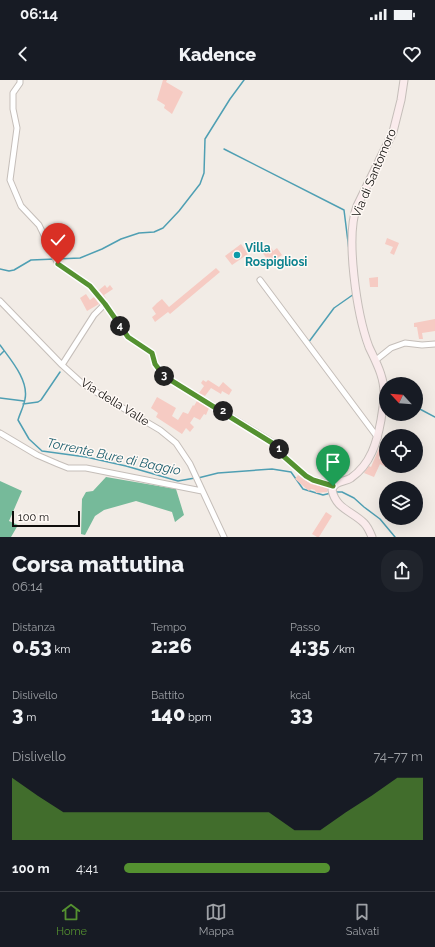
<!DOCTYPE html>
<html lang="it">
<head>
<meta charset="utf-8">
<style>
	:root { --surface:#171b24; --page:#20242c; --text:#f1f3f6; --muted:#9ea1a6; --line:#363941; --accent:#549130 }
	body { margin:0; font-family:Raleway,sans-serif; background:var(--page); color:var(--text); height:100vh; display:flex; flex-direction:column; font-size:15px; white-space:nowrap }
	* { box-sizing:border-box; margin:0 }
	p { font-size:13px; color:var(--muted) }
	.icon { flex:none; width:22px; height:22px; fill:none; stroke:currentColor; stroke-width:2; stroke-linecap:round; stroke-linejoin:round }
	.map { position:relative; height:457px; overflow:hidden }
	.panel { display:flex; flex-direction:column; background:var(--surface); flex:1 }
	.panel>* { flex:none }
	.needle { width:26px; rotate:296deg }
	.buttons { position:absolute; left:379px; top:297px; display:grid; gap:8px }
	.buttons a { display:grid; place-items:center; width:44px; height:44px; border-radius:50%; background:var(--surface); box-shadow:0 4px 16px #0002; font-size:20px }
	.scale { position:absolute; left:12px; bottom:10px; width:68px; box-sizing:border-box; padding-left:4px; border:2px solid #100e0c; border-top:0; font-size:11px; line-height:14px; white-space:nowrap; color:#100e0c; -webkit-text-stroke:3px #fff9f5; paint-order:stroke }
	.pin { position:absolute; display:grid; place-items:center; width:34px; height:34px; color:#fff; margin:-41px -17px; border-radius:50% 50% 50% 0; rotate:-45deg; box-shadow:0 0 4px #0007 }
	.pin .icon { rotate:45deg }
	.km { position:absolute; width:20px; height:20px; margin:-10px; border-radius:50%; background:#222; color:#fff; font-size:11px; line-height:20px; text-align:center }
	.round { display:grid; place-items:center; flex:none; width:42px; height:42px; border-radius:16px; background:var(--page) }
	.head { display:flex; align-items:center; justify-content:space-between; height:68px; padding:0 12px }
	h1 { font-size:22px; font-weight:800; line-height:30px }
	.figures { display:grid; grid-template-columns:repeat(3,1fr); gap:6px; height:68px; padding:4px 12px }
	.figures div { display:grid; align-content:center }
	.figures b { font-size:20px; font-weight:800 }
	.figures small { font-size:11px; font-weight:400 }
	.figures p { font-size:11px }
	.chart { height:112px; padding:8px 12px }
	.chart p { display:flex; justify-content:space-between }
	.chart svg { width:100%; height:72px; margin-top:4px; fill:var(--accent); opacity:.7 }
	ul { padding:0 12px; list-style:none; font-size:13px }
	li { display:grid; grid-template-columns:64px 48px 1fr; align-items:center; height:30px }
	li i { height:10px; border-radius:5px; background:var(--accent) }
	.status { display:flex; justify-content:space-between; align-items:center; height:28px; padding:0 20px; background:var(--surface); direction:ltr }
	.status svg { height:11px; fill:currentColor }
	header { display:flex; justify-content:space-between; align-items:center; height:52px; padding:0 12px; background:var(--surface); font-size:18px; font-weight:800 }
	.dock { display:flex; justify-content:space-around; align-items:center; height:56px; border-top:1px solid var(--line); background:var(--surface); font-size:11px; color:var(--muted) }
	.dock a { display:grid; justify-items:center; gap:2px }
	.dock .current { color:var(--accent) }
	.map>svg:first-child { display:block }
	.forest { fill:#76ba9a }
	.lines { fill:none; stroke-linecap:round; stroke-linejoin:round }
	.stream { stroke:#4f9fb3; stroke-width:1.5 }
	.building { fill:#f6cbc3 }
	.street-casing { stroke:#c5beb9; stroke-width:7 }
	.secondary-casing { stroke:#c5beb9; stroke-width:9 }
	.street { stroke:#fff; stroke-width:5 }
	.secondary { stroke:#faebec; stroke-width:7 }
	.route-casing { stroke:#fff; stroke-width:8 }
	.route { stroke:#549130; stroke-width:5 }
	.culture-dot { fill:#0f9aa8; stroke:#fff9f5; stroke-width:1.5 }
	.labels { text-anchor:middle; stroke-width:3; stroke-linejoin:round; paint-order:stroke }
	.street-label { font-size:12px; fill:#100e0c; stroke:#fff9f5 }
	.culture-label { font-size:12px; font-weight:bold; fill:#0d838f; stroke:#fff9f5; text-anchor:start }
	.water-label { font-size:13px; font-style:italic; fill:#1d5e6d; stroke:#fff9f5 }
</style>
</head>
<body>
<div class="status"><b>06:14</b><svg viewBox="0 0 49 12"><path d="M0 12V9h3v3zM5 12V6h3v6zM10 12V3h3v9zM15 12V0h3v12zM26 1h20v11H26zM47 4h2v5h-2z"/></svg></div>
<header><svg class="icon" aria-label="back" viewBox="0 0 24 24"><path d="M15 5l-7 7 7 7"/></svg>Kadence<svg class="icon" aria-label="heart" viewBox="0 0 24 24"><path d="M12 20l-8-8c-3-5 5-10 8-4 3-6 11-1 8 4z"/></svg></header>
<div class="map">
<svg width="435" height="457" viewBox="0 0 435 457">
	<rect width="100%" height="100%" fill="#f2ece6"/>
	<path class="forest" d="M106,397L176,409L184,435L175,442L172,432L136,421L104,430L95,436L85,455L81,454L82,419L86,412L93,411Z
		M0,401L22,411L9,441L18,445L11,457H0Z"/>
	<g class="lines">
		<path class="stream" d="M224,69L344,130L349,170
			M0,189L9,191L14,190L31,180L80,178L102,169L121,159L139,153L154,152L163,148L179,131L200,104L204,93L205,59L230,19L244,0
			M363,259L366,268
			M308,263L334,228L354,214
			M0,265C10,279 29,300 25,319C24,326 20,333 18,340L29,359L42,371L86,377L126,386L178,401L195,398
			M0,275L4,271
			M385,299L388,304
			M0,318L24,321
			M23,324L38,322L41,320L60,292
			M416,327L435,337
			M198,398L218,393L272,389L291,392L303,409L323,415L331,413
			M335,412H342L354,418L364,427L380,439L395,457"/>
	</g>
	<path class="building" d="M163,0H167L166,2L183,12L172,34L164,28L165,25L157,20Z
		M387,158L399,163L394,175L390,173L393,167L385,164Z
		M241,164L248,174L232,185L225,176Z
		M271,167L273,171L277,168L282,175L270,183L262,172L267,168L268,170Z
		M216,188L220,192L170,234L168,232L155,242L152,237L156,234L152,228L157,223L162,219L169,227Z
		M378,197V207H370L369,198Z
		M105,205L107,208L110,205L113,209L104,215L107,220L99,210Z
		M86,214L90,220L94,217L99,224L87,231L80,218Z
		M435,239V251L422,253L423,259H419L417,247H414V243Z
		M203,300L206,302L208,300L219,307L223,302L232,310L229,315L222,311L221,314L211,308L205,316L199,313L204,306L201,303Z
		M157,317L176,328L172,336L178,340L183,332L188,334L193,325L194,326L197,321L209,328L206,335L204,334L200,340L194,337L190,343L194,347L190,352L186,348L182,354L156,337L158,333L151,328Z
		M380,366H382L379,379L386,381V387L380,384L374,397L364,393L369,386L371,387Z
		M298,395L311,404L328,408L327,412L316,413L315,410L311,409L309,411L295,399Z
		M326,432L332,436L319,457H317L312,454Z"/>
	<g class="lines">
		<g class="street-casing">
			<path id="street" d="M20,0V3L13,13V29L17,48L10,100L21,126L39,145L58,184L90,206L105,224L128,257L152,273L155,284L164,296L277,365L281,374L306,396L313,400L333,405
				M260,200L378,358
				M0,221L62,285L83,304L101,315L160,350L176,363L190,384L224,457
				M376,280L391,268L405,263L422,265L435,264
				M62,285L94,235L105,224
				M0,353L37,375L58,384L68,388H86L202,411"/>
		</g>
		<g class="secondary-casing">
			<path id="secondary" d="M372,457C370,452 368,447 364,443C352,431 336,429 332,410C334,401 345,402 351,398C371,384 377,362 381,340C382,332 384,324 384,316C385,298 376,282 369,267C357,235 345,157 357,126L393,52L401,20L404,0"/>
		</g>
		<use href="#street" class="street"/>
		<use href="#secondary" class="secondary"/>
	</g>
	<g class="lines">
		<g class="route-casing">
			<path id="route" d="M58,184L90,206L105,224L128,257L152,273L155,284L164,296L277,366L281,374L306,396L313,400L333,406"/>
		</g>
		<use href="#route" class="route"/>
	</g>
	<circle class="culture-dot" cx="237" cy="175" r="4"/>
	<g class="labels">
		<g class="street-label">
			<text transform="translate(374 93) rotate(-67)" y="4">Via di Santomoro</text>
			<text transform="translate(115 322) rotate(32)" y="4">Via della Valle</text>
		</g>
		<g class="culture-label">
			<text x="245" y="172">Villa<tspan x="245" dy="14">Rospigliosi</tspan></text>
		</g>
		<g class="water-label">
			<text transform="translate(114 376) rotate(12)" y="5">Torrente Bure di Baggio</text>
		</g>
	</g>
</svg>
<div class="buttons">
<a><svg class="needle" viewBox="-14 -14 28 28"><path d="M0-13l5 13h-10z" fill="#e53935"/><path d="M0 13l5-13h-10z" fill="#9ea1a6"/></svg></a>
<a><svg class="icon" aria-label="locate" viewBox="0 0 24 24"><circle cx="12" cy="12" r="6"/><path d="M12 2v4M12 18v4M2 12h4M18 12h4"/></svg></a>
<a><svg class="icon" aria-label="layers" viewBox="0 0 24 24"><path d="M12 4l9 5-9 5-9-5zM3 14l9 5 9-5"/></svg></a>
</div>
<div class="scale">100 m</div>
<div class="pin" style="left:333px;top:406px;background:#1e9e55"><svg class="icon" aria-label="arrive" viewBox="0 0 24 24"><path d="M6 21V4h12l-3 4 3 4H6"/></svg></div>
<div class="pin" style="left:58px;top:184px;background:#d93025"><svg class="icon" aria-label="check" viewBox="0 0 24 24"><path d="M5 12l5 5 9-10"/></svg></div>
<b class="km" style="left:279px;top:369px">1</b>
<b class="km" style="left:223px;top:331px">2</b>
<b class="km" style="left:164px;top:296px">3</b>
<b class="km" style="left:120px;top:246px">4</b>
</div>
<section class="panel">
<div class="head"><div><h1>Corsa mattutina</h1><p>06:14</p></div><a class="round"><svg class="icon" aria-label="share" viewBox="0 0 24 24"><path d="M12 15V3M7 8l5-5 5 5M5 13v7h14v-7"/></svg></a></div>
<div class="figures">
<div><p>Distanza</p><b>0.53<small> km</small></b></div>
<div><p>Tempo</p><b>2:26</b></div>
<div><p>Passo</p><b>4:35<small> /km</small></b></div>
</div>
<div class="figures">
<div><p>Dislivello</p><b>3<small> m</small></b></div>
<div><p>Battito</p><b>140<small> bpm</small></b></div>
<div><p>kcal</p><b>33</b></div>
</div>
<div class="chart"><p><span>Dislivello</span>74–77 m</p>
<svg viewBox="0 0 160 44" preserveAspectRatio="none"><path d="M0 44V6L10 17L20 27L30 27L40 27L50 27L60 27L70 27L80 27L90 27L100 27L110 38L120 38L130 27L140 17L150 6L160 6V44z"/></svg>
</div>
<ul>
<li><b>100 m</b>4:41<i style="width:69%"></i></li>
</ul>
</section>
<nav class="dock">
<a class="current"><svg class="icon" aria-label="home" viewBox="0 0 24 24"><path d="M3 11l9-7 9 7M6 9v11h12V9"/></svg>Home</a>
<a><svg class="icon" aria-label="map" viewBox="0 0 24 24"><path d="M3 6l6-2 6 2 6-2v14l-6 2-6-2-6 2zM9 4v14M15 6v14"/></svg>Mappa</a>
<a><svg class="icon" aria-label="saved" viewBox="0 0 24 24"><path d="M7 4h10v16l-5-4-5 4z"/></svg>Salvati</a>
</nav>
</body>
</html>
